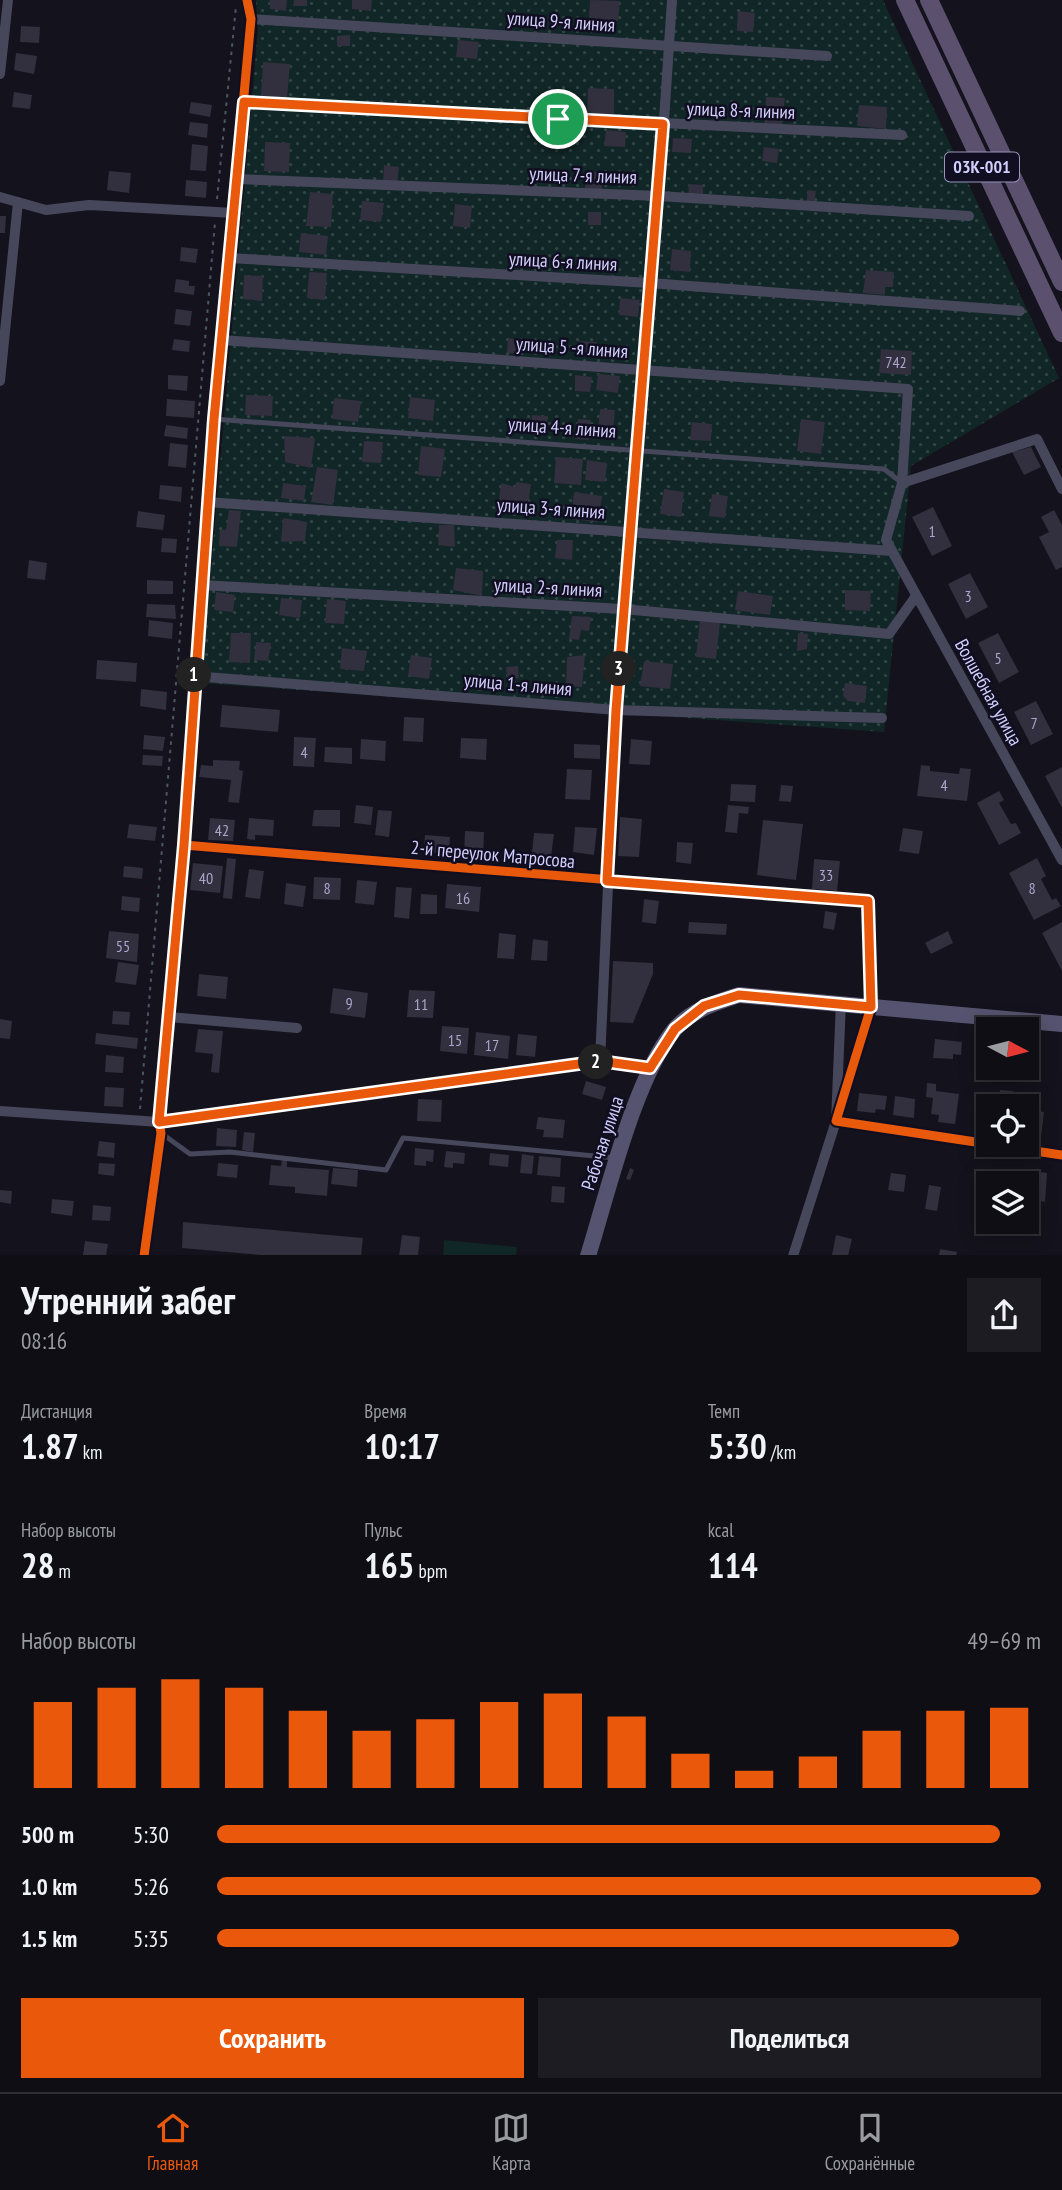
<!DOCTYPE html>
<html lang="ru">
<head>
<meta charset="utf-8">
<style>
	:root { --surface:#0f0e15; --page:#1d1c22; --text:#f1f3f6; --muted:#9b9ca0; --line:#2f2e34; --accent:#ea580c }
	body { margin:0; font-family:"PT Sans Narrow",sans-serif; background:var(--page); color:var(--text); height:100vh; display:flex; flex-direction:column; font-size:26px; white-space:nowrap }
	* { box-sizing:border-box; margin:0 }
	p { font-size:23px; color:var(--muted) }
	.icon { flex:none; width:38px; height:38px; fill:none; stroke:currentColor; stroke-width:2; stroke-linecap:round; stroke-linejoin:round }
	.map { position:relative; height:1255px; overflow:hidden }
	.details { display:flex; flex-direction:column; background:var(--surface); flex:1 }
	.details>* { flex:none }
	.needle { width:46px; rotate:97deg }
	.controls { position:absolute; left:976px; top:1017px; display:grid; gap:14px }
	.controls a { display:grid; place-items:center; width:63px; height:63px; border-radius:0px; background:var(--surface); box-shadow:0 4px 18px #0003,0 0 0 2px var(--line); font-size:35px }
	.pin { position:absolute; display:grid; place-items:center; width:60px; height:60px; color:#fff; margin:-30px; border:4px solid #fff; border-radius:50%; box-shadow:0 2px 7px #0007 }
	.km { position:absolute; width:35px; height:35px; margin:-18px; border-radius:50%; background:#222; color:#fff; font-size:19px; line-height:35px; text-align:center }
	.round { display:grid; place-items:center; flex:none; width:74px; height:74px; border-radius:0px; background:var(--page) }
	.head { display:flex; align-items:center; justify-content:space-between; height:119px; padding:0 21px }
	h1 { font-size:38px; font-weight:600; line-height:52px }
	.stats { display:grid; grid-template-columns:repeat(3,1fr); gap:10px; height:119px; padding:7px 21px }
	.stats div { display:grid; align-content:center }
	.stats b { font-size:35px; font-weight:600 }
	.stats small { font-size:19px; font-weight:400 }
	.stats p { font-size:19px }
	.chart { height:196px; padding:14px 21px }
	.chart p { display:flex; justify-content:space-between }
	.chart svg { width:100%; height:126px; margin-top:7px; stroke:var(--accent); stroke-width:6 }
	.cta { display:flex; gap:14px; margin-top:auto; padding:14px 21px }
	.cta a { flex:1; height:80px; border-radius:0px; background:var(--accent); color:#fff; font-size:28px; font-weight:600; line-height:80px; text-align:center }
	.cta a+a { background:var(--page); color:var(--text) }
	ul { padding:0 21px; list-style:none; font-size:23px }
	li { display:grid; grid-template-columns:112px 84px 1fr; align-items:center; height:52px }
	li i { height:18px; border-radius:9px; background:var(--accent) }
	.tabs { display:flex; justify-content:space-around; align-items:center; height:98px; border-top:2px solid var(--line); background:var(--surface); font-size:19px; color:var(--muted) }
	.tabs a { display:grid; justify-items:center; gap:4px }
	.tabs .selected { color:var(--accent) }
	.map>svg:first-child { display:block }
	.grass { fill:#112626 }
	.garden { fill:url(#garden-dots) }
	.building { fill:#322f3e }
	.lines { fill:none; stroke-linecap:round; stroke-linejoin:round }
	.path { stroke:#4a5864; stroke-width:2; stroke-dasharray:3.5 5; stroke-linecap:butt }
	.service { stroke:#47475c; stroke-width:5 }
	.minor { stroke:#47475c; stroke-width:10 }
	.secondary { stroke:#55536f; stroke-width:16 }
	.primary { stroke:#5b516e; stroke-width:18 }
	.cycleway-casing { stroke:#100e20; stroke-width:13 }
	.cycleway { stroke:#e8590c; stroke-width:9 }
	.route-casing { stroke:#fff; stroke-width:14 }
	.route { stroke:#ea580c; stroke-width:9 }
	.labels { text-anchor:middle; stroke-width:5; stroke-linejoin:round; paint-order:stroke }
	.number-label { font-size:16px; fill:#aba6cd }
	.shield { fill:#100e20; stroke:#9894bb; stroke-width:2 }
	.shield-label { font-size:18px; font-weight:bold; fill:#d3cefd }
	.street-label { font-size:19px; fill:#d3cefd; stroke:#100e20 }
</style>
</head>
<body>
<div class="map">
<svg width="1062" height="1256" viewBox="0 0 1062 1256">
	<defs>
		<pattern id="garden-dots" width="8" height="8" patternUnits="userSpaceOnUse" patternTransform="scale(1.75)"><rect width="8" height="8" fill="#112626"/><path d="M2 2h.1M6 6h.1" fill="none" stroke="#334446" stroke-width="1.8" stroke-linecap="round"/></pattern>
	</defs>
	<rect width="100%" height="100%" fill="#14121c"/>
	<path class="grass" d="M444,1240L517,1247L516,1255H443Z"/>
	<path class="garden" d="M256,0H883L1059,378L911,466L884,732L201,683L258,29Z"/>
	<path class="building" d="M270,0H287L286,11L270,9Z
		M294,0H307V6H293Z
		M352,0H372L371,11L352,9Z
		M590,0L620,1L618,21L589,19Z
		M738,11L755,13L753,32L737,31Z
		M21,26L40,27L39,43L20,42Z
		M350,35V46H337V36Z
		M458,40L479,42L477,59L456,57Z
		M16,53L37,56L34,74L14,70Z
		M263,62L290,64L287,98L261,96Z
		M588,88L614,89V114H587Z
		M14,92L32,95L30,109L12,107Z
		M766,97L785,98L782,125L764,123Z
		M191,102L212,105L210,117L189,113Z
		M859,105L887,107L886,129L857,126Z
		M190,122L208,124L207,138L188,135Z
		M606,130L626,132L625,147L604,146Z
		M673,138L692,139L691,153L672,152Z
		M265,142L290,143L289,172L264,171Z
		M192,144L208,146L206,171L190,170Z
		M764,147L779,149L777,163L762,161Z
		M384,165L399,167L397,184H383Z
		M109,171L131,173L129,193L107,190Z
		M585,172H602V195H585Z
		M186,180L207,182L206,198L185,196Z
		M689,184L703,185V200L688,199Z
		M808,190L816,191L814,206L806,205Z
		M310,192L333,194L331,227L306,226Z
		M362,201L384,203L381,222L360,220Z
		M455,204L472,206L470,228L453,226Z
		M588,212H601V225H588Z
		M0,216H6L5,233H0Z
		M301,233L328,236L326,255L299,252Z
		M181,247L198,249L196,263L180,261Z
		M672,249L691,251L690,272L670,270Z
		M866,270L894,272L893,287H885V295L863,293Z
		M309,272L327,273L325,300L307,298Z
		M244,275L263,276L262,301L243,299Z
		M176,279L189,281V286H195L194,295L174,292Z
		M620,298L640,300L638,317L619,315Z
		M176,309L192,311L190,326L174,324Z
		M508,338L524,340L523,354L507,353Z
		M174,339L190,341L189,352L172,350Z
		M579,341L597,342L596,356L578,354Z
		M881,349L912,351L911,375L879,373Z
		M598,374L620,376L618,393L596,390Z
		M168,375L188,376L187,391L168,389Z
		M575,375L592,377L590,392L575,391Z
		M246,395L273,396L272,416L245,415Z
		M410,397L435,400L433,421L408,418Z
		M334,398L361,401L358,422L332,419Z
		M167,399L195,401L194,418L166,416Z
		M600,409L615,410L613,432L598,430Z
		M532,415L548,416L546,435L530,433Z
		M578,419L591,420L589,440L575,439Z
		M801,419L825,422L821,454L797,451Z
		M692,422L712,424L711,441L690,440Z
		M166,425L188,428L187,439L164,436Z
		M284,436L315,438L311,468L285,462Z
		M364,441L383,442L381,463L362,462Z
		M170,443L188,445L186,468L168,466Z
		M421,446L445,449L441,477L418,475Z
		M1031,447L1041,467L1024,475L1012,452Z
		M556,457L583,459L581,485L554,483Z
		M587,460L607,463L605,482L585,480Z
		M317,467L338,470L333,505L311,502Z
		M516,482L531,484L528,505L499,499L501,483L515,487Z
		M283,483L306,486L304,501L281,498Z
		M160,485L182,487L181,502L159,499Z
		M664,489L684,492L681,517L660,514Z
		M574,492L602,496L598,522L571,519Z
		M712,494L728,496L725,518L709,516Z
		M933,507L952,546L932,556L912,517Z
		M229,510L241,511L237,547L219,546L220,530H226Z
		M1054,510L1062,525V567L1056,570L1039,537L1049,532L1041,517Z
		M138,511L165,515L163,530L136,527Z
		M283,518L307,522L305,541L281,542Z
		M439,525H454L455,547L438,545Z
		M162,538L177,539L176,553L161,552Z
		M557,540H573L572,560L555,558Z
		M29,560L47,563L45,580L27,578Z
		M456,568L483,571L482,596L453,590Z
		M970,573L988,607L966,619L948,584Z
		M147,580L173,581V594H147Z
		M505,581H529V595H505Z
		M845,590L871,591L870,611L845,610Z
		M738,591L773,596L770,615L735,610Z
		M216,592L235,595L233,612L214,610Z
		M281,598L302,600L300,618L279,615Z
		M327,599L346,601L344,624L325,623Z
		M147,604L175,605L176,619L146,617Z
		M572,616L591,617L589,631L581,630L579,640L569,639Z
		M149,620L173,623L172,639L148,636Z
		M700,620L720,622L716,659L696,657Z
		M231,633H251L250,663L229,662Z
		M798,633L808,634L807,649L797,651Z
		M998,633L1019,672L999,683L978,643Z
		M256,642L271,643L268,661L254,660Z
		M342,648L367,651L364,671L340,669Z
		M411,655L432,658L429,679L408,676Z
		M585,655L582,687L566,686L567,657Z
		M97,660L137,663L136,682L96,679Z
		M644,661L673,664L670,689L640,686Z
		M518,666L519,678L507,679L506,667Z
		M845,683L867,686L865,703L848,701L843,696Z
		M141,689L167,692L166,710L140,706Z
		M1036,701L1053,734L1031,745L1014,712Z
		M222,705L280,710L278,732L220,727Z
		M404,717L424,718L423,742L403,741Z
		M144,735L165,737L163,751L143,749Z
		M294,737L316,738L314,767L293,766Z
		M461,738L487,739L486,760L460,758Z
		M361,739L386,741L385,761L360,759Z
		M631,739L652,741L650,765L629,764Z
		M574,744L600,745V759L574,758Z
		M325,747L352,748V764L324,762Z
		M143,755L163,756L162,766L142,765Z
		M213,760L240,761L239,770L243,771L239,803L228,802L231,780L199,777L201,765L213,766Z
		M921,765L930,766V771L959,774L960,768L971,769L967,801L917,796Z
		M1062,767V808L1045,776Z
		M567,769L592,770L590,800L565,799Z
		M731,784L756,785L755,802L730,801Z
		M781,785L793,786L791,802L779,801Z
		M999,791L1004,800L999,803L1011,824L1016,823L1021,833L999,845L977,803Z
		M356,805L373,807L371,825L354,823Z
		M728,805L749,807L748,814L739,813L737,833L725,832Z
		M314,810H340V827L312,826Z
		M378,810L392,811L389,837L375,835Z
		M620,817L642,819L639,857L618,856Z
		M210,818L235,820L233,841L208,840Z
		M249,818L274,820L273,836L255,835V840L247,839Z
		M763,820L803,824L796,880L757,875Z
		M129,824L157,827L155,841L127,838Z
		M575,827L597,828L594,855L573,852Z
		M903,828L923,831L919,854L899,851Z
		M465,831L484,832L483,859L464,858Z
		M534,833L554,834L550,864L531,862Z
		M425,835L450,837L449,854L424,852Z
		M677,842L693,843L691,864L676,862Z
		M227,858L236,859L232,899L223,898Z
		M1037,858L1046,876L1041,879L1052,900L1056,898L1061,906L1034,920L1009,873Z
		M814,859L840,861L837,891L812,889Z
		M193,863L223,866L220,893L190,890Z
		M124,866L143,868L142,879L123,877Z
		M249,869L264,871L260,899L245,897Z
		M314,877L341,878L340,900L313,899Z
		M357,880L377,882L374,905L355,903Z
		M286,883L306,886L303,907L284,904Z
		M447,884L481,887L479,912L445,908Z
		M396,887L412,888L409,919L394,917Z
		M421,894L437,895V914H420Z
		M122,896L140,898L139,912L121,910Z
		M644,899L659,901L656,924L642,922Z
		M825,911L837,913L834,930L823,928Z
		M689,922L727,924L726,935L688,933Z
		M1062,922V971L1042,933Z
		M109,931L139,934L137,962L106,958Z
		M948,931L953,943L931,954L925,943Z
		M499,933L516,935L514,959L497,958Z
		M533,939L548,941L547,961L531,960Z
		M613,961L653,963V974L633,1023L610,1022Z
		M118,962L139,965L136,985L115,982Z
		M199,974L228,977L226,999L197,996Z
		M333,988L368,993L365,1018L330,1013Z
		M409,990L435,991L433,1018L407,1017Z
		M113,1011L130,1012L129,1025L112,1024Z
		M0,1019L12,1021L10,1039L0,1038Z
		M442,1026L469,1028L467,1054L440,1051Z
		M198,1029L223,1031L219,1073L211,1072L213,1054L195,1052Z
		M476,1032L510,1036L508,1059L474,1055Z
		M96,1033L138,1038L137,1049L95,1044Z
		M518,1034L537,1036L535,1057L516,1055Z
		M935,1039L962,1042L961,1055L953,1054V1059L933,1058Z
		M106,1055L124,1057L123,1073L105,1072Z
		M586,1081L606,1087L602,1100L582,1094Z
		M927,1083L936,1084V1091L959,1094L955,1124L938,1122L939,1115L931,1114L933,1098L926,1097Z
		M105,1087L124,1088L123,1107L104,1106Z
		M1000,1090L1013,1091L1012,1100L999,1098Z
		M859,1093L887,1096L885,1110L876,1109L875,1113L857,1111Z
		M895,1096L915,1099L914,1118L893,1115Z
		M418,1099L442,1100L441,1122L417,1121Z
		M1031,1110L1044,1112L1041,1137L1027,1136Z
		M538,1117L565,1120L563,1138L543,1137L544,1130L536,1129Z
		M217,1128L237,1130L236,1147L216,1146Z
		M244,1132L255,1133L253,1152L242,1150Z
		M99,1141L115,1143L114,1158L97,1156Z
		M415,1148L434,1150L433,1162L426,1161V1166L414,1165Z
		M446,1151L465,1153L464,1164L453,1163V1168L444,1167Z
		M490,1153L509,1155L508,1167L489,1165Z
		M522,1154L534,1156L532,1174L520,1173Z
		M539,1156L561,1158L560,1177L537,1175Z
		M282,1159L287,1160V1167L329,1170L327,1196L295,1193V1187L269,1185L271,1165L281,1166Z
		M99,1163L115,1164L114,1176L98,1174Z
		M218,1163L238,1165L237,1178L217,1176Z
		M333,1168L358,1170L357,1187L331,1184Z
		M630,1168L634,1170L630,1180L626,1179Z
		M1032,1171L1047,1173L1045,1202L1033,1199L1035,1187L1029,1186Z
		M891,1173L906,1175L904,1192L888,1190Z
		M929,1185L941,1187L937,1211L925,1209Z
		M552,1186L565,1187L564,1203L551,1202Z
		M0,1190L12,1191L11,1204L0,1202Z
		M52,1199L74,1201L72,1216L51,1213Z
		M93,1205L111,1207L110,1221L92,1220Z
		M183,1222L363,1238L361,1256H272L182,1248Z
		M402,1235L420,1237L418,1256H399Z
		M836,1235L852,1239L848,1256L832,1255Z
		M85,1241L108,1244L106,1256L83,1255Z
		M940,1249L957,1252L956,1256H939Z"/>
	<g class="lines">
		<path class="path" d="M217,199L236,6
			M140,1109L215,222"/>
		<path class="service" d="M214,419L884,469L902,483
			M161,1133L190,1154L230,1152L386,1170L403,1138L616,1158"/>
		<path class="minor" d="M251,19L827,56
			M0,74L8,0
			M244,102L902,135
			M238,179L659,196L969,216
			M0,197L46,210L89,205L234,213
			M229,258L650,283L1020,311
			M222,340L908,389L902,483
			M0,381L18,202
			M1062,489L1037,439L902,483L886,540L1062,860
			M207,502L892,551
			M201,585L623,609L889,634L916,596
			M194,676L616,710L882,718
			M184,845L868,901L871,1007L836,1121L1062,1155
			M169,1017L297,1028
			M600,1061L616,710L659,196L672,0
			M0,1111L159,1122L600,1061L650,1068
			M144,1256L161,1133L159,1122L184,845L214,419L251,19L247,0
			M793,1256L836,1121L841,1002"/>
		<path class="secondary" d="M588,1256C608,1192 634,1080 674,1030C691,1010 715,1003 739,995L1062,1024"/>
		<path class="primary" d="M905,0L1062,333
			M929,0L1062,282"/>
		<g class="cycleway-casing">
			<path id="cycleway" d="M184,845L868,901L871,1007L836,1121L1062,1155
				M144,1256L161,1133L159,1122L184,845L214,419L251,19L247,0"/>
		</g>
		<use href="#cycleway" class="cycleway"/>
	</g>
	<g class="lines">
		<g class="route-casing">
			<path id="route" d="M244,102L663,124L616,710L607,881L868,901L871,1007L739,995L704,1006L675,1029L650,1068L600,1061L159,1122L184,845L214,419Z"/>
		</g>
		<use href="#route" class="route"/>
	</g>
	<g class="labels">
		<g class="number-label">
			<text x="896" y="368">742</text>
			<text x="932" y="537">1</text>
			<text x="968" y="602">3</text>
			<text x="998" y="664">5</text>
			<text x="1034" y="729">7</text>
			<text x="304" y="758">4</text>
			<text x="944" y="791">4</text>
			<text x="222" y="836">42</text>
			<text x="826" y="881">33</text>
			<text x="206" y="884">40</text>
			<text x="327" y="894">8</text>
			<text x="1032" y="894">8</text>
			<text x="463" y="904">16</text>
			<text x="123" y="952">55</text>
			<text x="349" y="1009">9</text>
			<text x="421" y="1010">11</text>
			<text x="455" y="1046">15</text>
			<text x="492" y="1051">17</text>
		</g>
		<rect class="shield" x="945" y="152.5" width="74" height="29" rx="5"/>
		<g class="shield-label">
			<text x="982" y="173">03К-001</text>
		</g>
		<g class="street-label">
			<text transform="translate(561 21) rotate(4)" y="7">улица 9-я линия</text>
			<text transform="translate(741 110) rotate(2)" y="7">улица 8-я линия</text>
			<text transform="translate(583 175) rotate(2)" y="7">улица 7-я линия</text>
			<text transform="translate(563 261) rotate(3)" y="7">улица 6-я линия</text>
			<text transform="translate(572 347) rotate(4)" y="7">улица 5 -я линия</text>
			<text transform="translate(562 427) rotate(4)" y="7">улица 4-я линия</text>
			<text transform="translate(551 508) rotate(4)" y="7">улица 3-я линия</text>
			<text transform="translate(548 587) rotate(3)" y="7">улица 2-я линия</text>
			<text transform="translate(518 684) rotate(5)" y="7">улица 1-я линия</text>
			<text transform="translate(989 692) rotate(61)" y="7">Волшебная улица</text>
			<text transform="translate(493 854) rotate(5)" y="7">2-й переулок Матросова</text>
			<text transform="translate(602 1143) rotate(-72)" y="7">Рабочая улица</text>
		</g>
	</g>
</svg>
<div class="controls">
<a><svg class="needle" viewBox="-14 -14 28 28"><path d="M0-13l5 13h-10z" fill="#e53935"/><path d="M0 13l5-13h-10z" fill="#9b9ca0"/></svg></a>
<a><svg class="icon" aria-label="locate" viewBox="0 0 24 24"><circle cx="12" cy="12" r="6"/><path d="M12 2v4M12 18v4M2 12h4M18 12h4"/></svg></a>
<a><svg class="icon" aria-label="layers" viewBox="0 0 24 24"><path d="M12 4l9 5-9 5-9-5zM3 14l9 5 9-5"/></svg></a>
</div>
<div class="pin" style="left:558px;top:119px;background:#1e9e55"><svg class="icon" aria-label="arrive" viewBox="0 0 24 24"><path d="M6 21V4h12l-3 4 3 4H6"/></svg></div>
<b class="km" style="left:194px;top:675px">1</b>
<b class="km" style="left:596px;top:1062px">2</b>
<b class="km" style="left:619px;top:669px">3</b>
</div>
<section class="details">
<div class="head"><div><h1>Утренний забег</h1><p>08:16</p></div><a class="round"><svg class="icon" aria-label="share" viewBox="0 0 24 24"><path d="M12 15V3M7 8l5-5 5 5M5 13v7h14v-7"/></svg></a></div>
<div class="stats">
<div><p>Дистанция</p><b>1.87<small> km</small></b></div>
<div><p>Время</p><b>10:17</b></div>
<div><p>Темп</p><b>5:30<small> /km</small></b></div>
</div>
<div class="stats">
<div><p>Набор высоты</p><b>28<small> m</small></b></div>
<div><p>Пульс</p><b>165<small> bpm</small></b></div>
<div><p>kcal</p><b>114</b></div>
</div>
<div class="chart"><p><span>Набор высоты</span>49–69 m</p>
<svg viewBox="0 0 160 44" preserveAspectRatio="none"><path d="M5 44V14M15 44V9M25 44V6M35 44V9M45 44V17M55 44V24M65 44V20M75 44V14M85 44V11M95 44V19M105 44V32M115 44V38M125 44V33M135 44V24M145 44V17M155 44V16"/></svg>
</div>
<ul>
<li><b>500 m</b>5:30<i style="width:95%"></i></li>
<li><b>1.0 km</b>5:26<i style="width:100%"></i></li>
<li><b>1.5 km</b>5:35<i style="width:90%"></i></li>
</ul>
<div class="cta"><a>Сохранить</a><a>Поделиться</a></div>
</section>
<nav class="tabs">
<a class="selected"><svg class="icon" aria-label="home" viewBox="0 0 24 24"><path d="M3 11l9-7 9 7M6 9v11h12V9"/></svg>Главная</a>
<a><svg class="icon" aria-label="map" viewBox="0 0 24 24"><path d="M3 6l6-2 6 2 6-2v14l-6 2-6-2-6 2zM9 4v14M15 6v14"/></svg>Карта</a>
<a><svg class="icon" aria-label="saved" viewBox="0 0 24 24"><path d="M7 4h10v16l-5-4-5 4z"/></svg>Сохранённые</a>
</nav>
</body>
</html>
